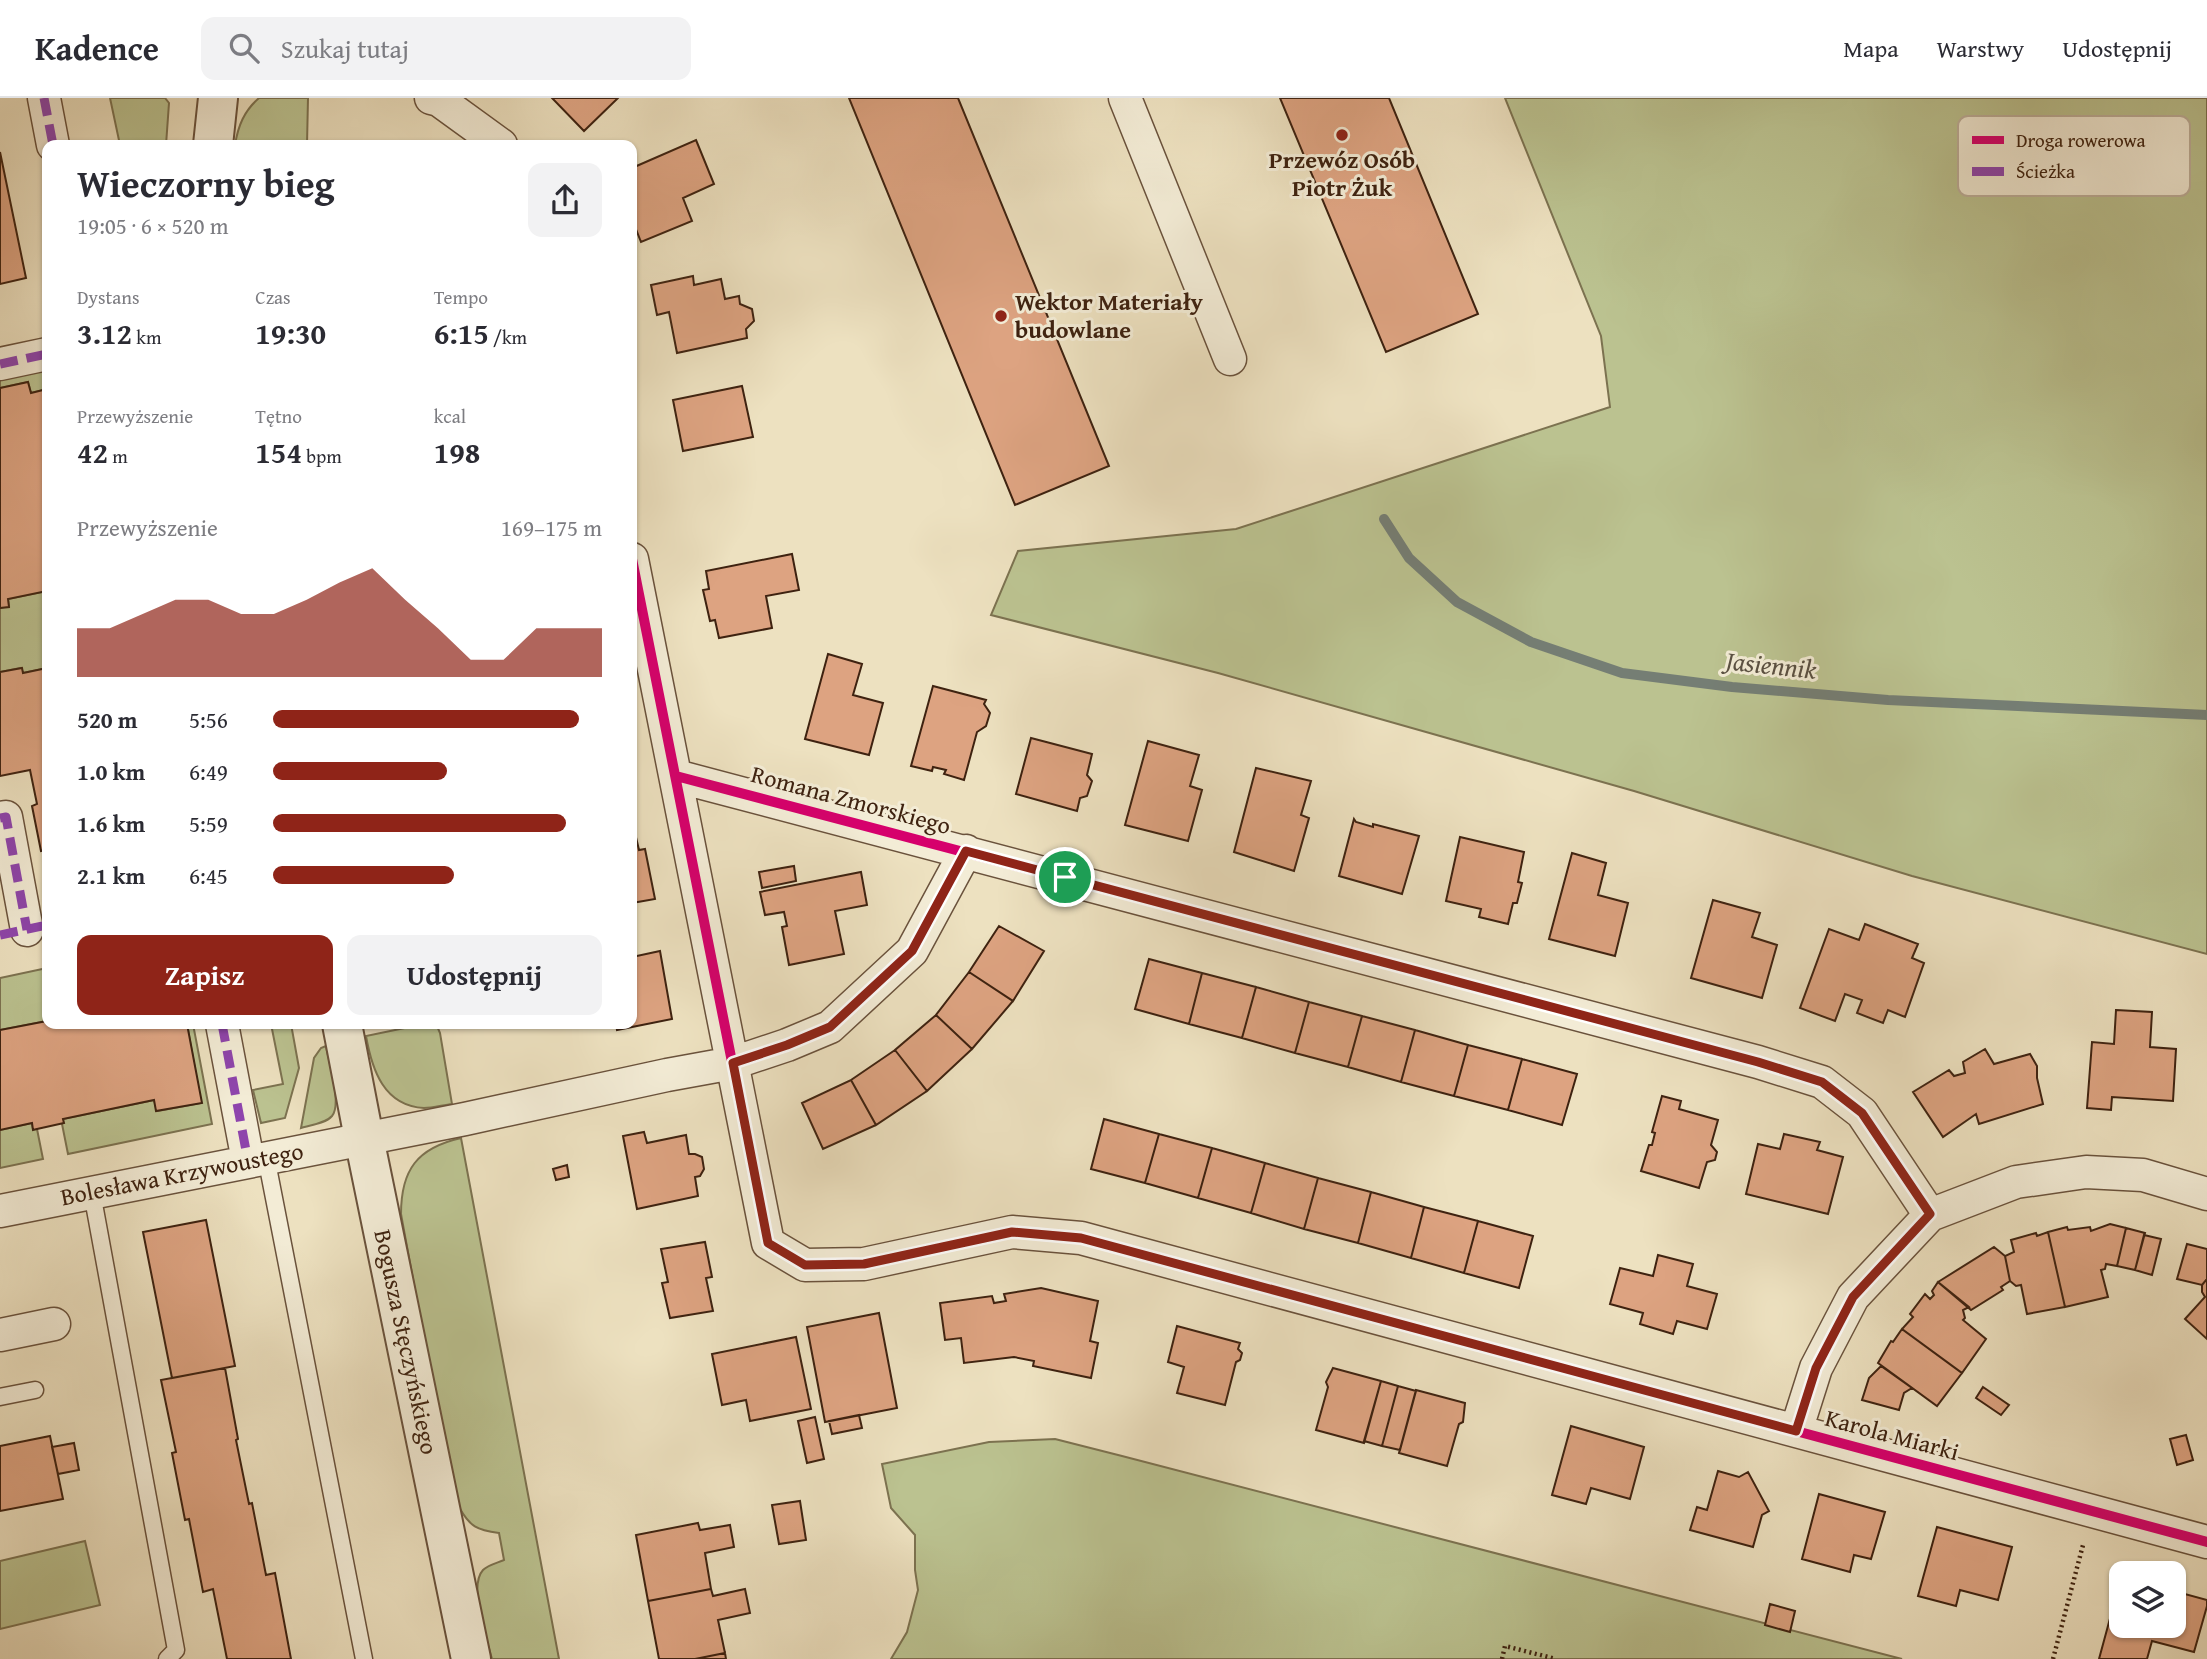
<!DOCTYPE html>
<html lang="pl">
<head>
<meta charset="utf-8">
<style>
	:root { --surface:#fff; --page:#f2f2f3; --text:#2b2b33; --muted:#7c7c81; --line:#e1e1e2; --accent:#8f2418 }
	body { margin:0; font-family:"Gentium Book Plus",serif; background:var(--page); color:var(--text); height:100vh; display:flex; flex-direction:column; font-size:26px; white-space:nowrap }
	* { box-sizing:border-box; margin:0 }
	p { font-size:23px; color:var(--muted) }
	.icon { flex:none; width:38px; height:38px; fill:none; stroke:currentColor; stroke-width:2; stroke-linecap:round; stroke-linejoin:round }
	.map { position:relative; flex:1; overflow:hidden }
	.details { position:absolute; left:42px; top:42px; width:595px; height:889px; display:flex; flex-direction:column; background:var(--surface); border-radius:14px; box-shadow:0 2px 5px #0004 }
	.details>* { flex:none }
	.buttons { position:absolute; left:2109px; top:1463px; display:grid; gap:14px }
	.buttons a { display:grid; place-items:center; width:77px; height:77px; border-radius:14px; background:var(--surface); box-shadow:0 2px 5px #0004; font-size:35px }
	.pin { position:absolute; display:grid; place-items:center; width:60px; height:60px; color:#fff; margin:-30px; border:4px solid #fff; border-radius:50%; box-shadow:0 2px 7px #0007 }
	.round { display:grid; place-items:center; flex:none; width:74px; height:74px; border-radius:14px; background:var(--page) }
	.summary { display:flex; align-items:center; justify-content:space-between; height:119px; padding:0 35px }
	h1 { font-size:38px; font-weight:600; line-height:52px }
	.stats { display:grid; grid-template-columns:repeat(3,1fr); gap:10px; height:119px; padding:7px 35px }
	.stats div { display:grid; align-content:center }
	.stats b { font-size:30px; font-weight:600 }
	.stats small { font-size:19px; font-weight:400 }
	.stats p { font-size:19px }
	.chart { height:196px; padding:14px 35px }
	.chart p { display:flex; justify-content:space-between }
	.chart svg { width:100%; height:126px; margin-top:7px; fill:var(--accent); opacity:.7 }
	.cta { display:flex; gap:14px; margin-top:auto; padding:14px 35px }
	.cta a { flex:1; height:80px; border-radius:14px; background:var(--accent); color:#fff; font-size:28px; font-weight:600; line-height:80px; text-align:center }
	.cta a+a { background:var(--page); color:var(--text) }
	ul { padding:0 35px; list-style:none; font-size:23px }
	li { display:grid; grid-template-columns:112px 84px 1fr; align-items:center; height:52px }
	li i { height:18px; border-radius:9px; background:var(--accent) }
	header { display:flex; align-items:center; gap:42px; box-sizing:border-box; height:98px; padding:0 35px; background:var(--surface); border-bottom:2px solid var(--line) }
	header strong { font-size:33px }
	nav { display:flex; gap:38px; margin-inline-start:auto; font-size:24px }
	.search { width:490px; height:63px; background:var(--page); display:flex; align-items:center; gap:18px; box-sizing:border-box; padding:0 24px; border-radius:14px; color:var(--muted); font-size:26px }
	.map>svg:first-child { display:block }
	.green { fill:#bbc290; stroke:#7c7250; stroke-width:2 }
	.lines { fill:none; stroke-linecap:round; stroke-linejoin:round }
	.stream { stroke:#757e74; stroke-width:10 }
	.building { fill:#dda381; stroke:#3e2210; stroke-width:2 }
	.service-casing { stroke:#6a523c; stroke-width:19 }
	.minor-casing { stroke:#6a523c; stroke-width:35 }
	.tertiary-casing { stroke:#6a523c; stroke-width:42 }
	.path { stroke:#3e2210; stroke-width:4.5; stroke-dasharray:2 3.5; stroke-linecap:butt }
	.service { stroke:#f3ecd6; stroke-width:16 }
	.minor { stroke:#f3ecd6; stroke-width:32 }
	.tertiary { stroke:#f3ecd6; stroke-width:38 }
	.quiet { stroke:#8e44ad; stroke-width:9; stroke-dasharray:18 9; stroke-linecap:butt }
	.cycleway-casing { stroke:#f3ecd6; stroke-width:15 }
	.cycleway { stroke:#d6006c; stroke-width:10 }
	.route-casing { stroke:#fff; stroke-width:14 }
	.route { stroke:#8f2418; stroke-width:9 }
	.poi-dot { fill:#8f2418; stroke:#f3ecd6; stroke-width:2.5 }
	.labels { text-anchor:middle; stroke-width:6; stroke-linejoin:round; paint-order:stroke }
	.poi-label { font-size:24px; font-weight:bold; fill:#3e2210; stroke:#f3ecd6 }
	.street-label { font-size:24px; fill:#3e2210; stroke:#f3ecd6 }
	.water-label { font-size:26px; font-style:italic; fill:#5a5042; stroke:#f3ecd6 }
	.key { fill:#f3ecd6; stroke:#bdaf9b; stroke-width:2 }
	.key-label { font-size:19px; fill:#3e2210 }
</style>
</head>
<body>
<header>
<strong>Kadence</strong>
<div class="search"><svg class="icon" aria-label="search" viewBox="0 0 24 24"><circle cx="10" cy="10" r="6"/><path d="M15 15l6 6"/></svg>Szukaj tutaj</div>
<nav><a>Mapa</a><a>Warstwy</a><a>Udostępnij</a></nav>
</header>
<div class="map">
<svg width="2207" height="1561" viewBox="0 0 2207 1561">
	<rect width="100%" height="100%" fill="#ede1c0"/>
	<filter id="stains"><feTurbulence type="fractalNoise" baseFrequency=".00286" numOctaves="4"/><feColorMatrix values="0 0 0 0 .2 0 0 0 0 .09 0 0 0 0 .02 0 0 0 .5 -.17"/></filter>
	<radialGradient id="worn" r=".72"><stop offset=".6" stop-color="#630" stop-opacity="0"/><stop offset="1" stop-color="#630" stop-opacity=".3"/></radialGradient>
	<path class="green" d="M110,0H165L169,5L166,47H120Z
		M259,0H308L307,47H235C238,28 244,13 259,0Z
		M1505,0H2207V856L1912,778L1634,693L1218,575L991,517L1018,453L1236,431L1610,309L1601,238Z
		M47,267V291L31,295L28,284L0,290V273Z
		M47,493V570L23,575L21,570L0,574V510L9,508L8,501Z
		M47,870V923L0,932V880Z
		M187,926H193L212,1026L68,1056L62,1026L63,1021L154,1002L157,1013L201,1005Z
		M271,926H291L299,970L285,1020L261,1025L253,992L283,986Z
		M424,926L437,928L440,935L452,1006C443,1007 433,1010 424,1010C384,1008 372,972 366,938Z
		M326,948C329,965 342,1006 332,1018C325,1026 310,1027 301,1030L314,960L321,950Z
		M32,1025L33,1031H37L43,1061L0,1070V1032Z
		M461,1040L559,1561H492C487,1542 468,1488 483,1472C488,1467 497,1465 504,1462L499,1435C477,1432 470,1429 459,1409L424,1241L401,1116C401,1072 417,1050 461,1040Z
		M1055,1341L1122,1358L1902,1561H891L907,1534L918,1492L915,1472V1437L891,1410L882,1366L989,1344Z
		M85,1443L100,1507L0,1531V1463Z"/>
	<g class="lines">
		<path class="stream" d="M1384,421L1409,460L1457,504L1531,544L1622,575L1732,589L1888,602L2207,617"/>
	</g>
	<path class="building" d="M552,0H618L584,33Z
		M849,0H958L1109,368L1015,407Z
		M1280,0H1389L1478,216L1386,254Z
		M696,42L714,86L683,100L692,123L641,144L632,121V70Z
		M0,54L26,180L0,186Z
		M693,178L694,187L721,181L725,201L739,198L740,206L752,211L754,223L746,231L747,240L677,255L669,214L657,217L651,187Z
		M28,284L31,295L47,291V493L8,501L9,509L0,510V290Z
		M742,288L753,339L683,353L673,302Z
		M792,456L799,492L766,498L772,530L719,540L715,522L710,523L703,492L709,491L706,473Z
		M828,556L862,566L853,597L883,605L869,657L805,641Z
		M22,570L23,575L47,570V752L41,753L32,708L37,706L30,672L0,678V574Z
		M933,588L986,602L984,606L990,615L986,628L977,634L964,682L944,676L946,672L933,669L932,673L911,668Z
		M1031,640L1092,656L1087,677L1092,683L1087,698L1080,700L1077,713L1016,696Z
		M1148,643L1199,657L1190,688L1202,692L1188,743L1125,727Z
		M1256,670L1311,683L1301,717L1309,720L1294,773L1234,754Z
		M1354,721L1356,724L1373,729V726L1419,738L1402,796L1339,778Z
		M632,735H635L639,752L645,751L655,801L632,805Z
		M1460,739L1524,754L1518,784L1522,785L1517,805H1513L1508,826L1479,819L1481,811L1446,803Z
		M1572,755L1606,765L1598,797L1628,805L1615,858L1549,841Z
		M794,768L796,783L762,790L759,774Z
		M861,774L867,807L835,813L844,856L789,867L782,829L787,828L784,814L765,817L760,794Z
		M1713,802L1760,815L1752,839L1777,847L1762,900L1691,880Z
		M1865,826L1918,846L1912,860L1924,865L1905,919L1888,912L1883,925L1857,915L1862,902L1845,896L1835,923L1800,910L1829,831L1859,842Z
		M999,828L1044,853L1013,903L969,874Z
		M660,853L672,921L617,932L616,926H632V859Z
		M1149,861L1202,875L1189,926L1135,911Z
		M969,874L1013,903L972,951L936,917Z
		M1202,875L1256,889L1242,940L1189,926Z
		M1256,889L1309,904L1295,955L1242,940Z
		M1309,904L1362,918L1348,969L1295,955Z
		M2116,912L2152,914L2150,949L2176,951L2173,1003L2112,999L2111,1012L2087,1010L2092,944L2114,946Z
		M936,917L972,951L927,993L895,952Z
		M1362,918L1415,932L1401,984L1348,969Z
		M47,923V926H187L202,1005L156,1013L154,1002L63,1021L64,1025L37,1031L33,1032L32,1025L0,1032V932Z
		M1415,932L1468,947L1454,998L1401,984Z
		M1468,947L1522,961L1508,1012L1454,998Z
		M1985,951L1994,966L2030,956L2037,968V980L2043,1006L1979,1026L1976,1016L1943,1039L1913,994L1949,972L1954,978L1965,975L1963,964Z
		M895,952L927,993L876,1027L851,982Z
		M1522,961L1577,976L1562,1027L1508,1012Z
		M851,982L876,1027L823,1051L802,1005Z
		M1662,998L1681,1003L1679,1011L1718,1022L1711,1047L1717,1054L1715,1062L1707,1064L1699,1090L1641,1073L1649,1047H1652L1655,1035L1652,1034Z
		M1104,1021L1159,1036L1145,1085L1091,1071Z
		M644,1034L647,1045L686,1037L689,1056H695L702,1059L704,1071L700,1078L695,1079L698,1098L637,1111L623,1038Z
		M1159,1036L1212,1050L1198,1100L1145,1085Z
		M1784,1036L1820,1044L1817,1052L1843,1059L1828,1116L1746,1096L1758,1046L1780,1051Z
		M1212,1050L1265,1065L1251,1115L1198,1100Z
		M1265,1065L1318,1080L1304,1131L1251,1115Z
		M567,1067L569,1079L556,1082L553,1071Z
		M1318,1080L1371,1094L1358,1145L1304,1131Z
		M1371,1094L1424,1109L1411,1160L1358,1145Z
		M1424,1109L1478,1123L1464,1175L1411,1160Z
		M206,1122L235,1268L172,1280L143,1134Z
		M1478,1123L1533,1138L1519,1190L1464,1175Z
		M2110,1126L2126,1130L2117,1168L2106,1166L2105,1171L2101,1172L2108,1199L2065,1209L2048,1134L2067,1129L2068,1132L2090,1129L2091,1133Z
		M2126,1130L2145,1135L2135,1172L2117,1168Z
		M2048,1134L2065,1209L2027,1216L2021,1187L2016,1188L2010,1183L2005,1158L2014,1154L2011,1142L2036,1135L2037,1138Z
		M2144,1137L2161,1141L2152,1177L2135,1172Z
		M705,1144L712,1179L706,1180L713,1213L670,1220L662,1185L668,1184L661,1151Z
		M2187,1146L2207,1151V1181L2202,1187L2177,1181Z
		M1994,1149L2005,1158L2010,1183L2001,1189L2003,1192L1971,1212L1938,1184Z
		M1658,1157L1693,1166L1687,1188L1717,1196L1707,1231L1677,1223L1673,1236L1640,1226L1643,1215L1610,1206L1620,1170L1653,1178Z
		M2207,1181V1241L2185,1221L2205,1199L2202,1194V1187Z
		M1938,1184L1969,1209L1963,1212L1965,1220L1963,1222L1986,1241L1962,1275L1902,1231L1913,1219L1910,1216L1925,1196L1930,1201L1934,1197L1932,1193Z
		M1041,1190L1098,1203L1090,1243L1098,1245L1091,1280L1033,1268L1034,1263L1014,1259L964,1265L961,1240L945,1242L940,1205L992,1198L994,1205L1006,1203L1004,1196Z
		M879,1215L897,1310L825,1324L807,1229Z
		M1177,1228L1240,1245L1238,1251L1242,1255L1240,1262L1236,1264L1225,1307L1177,1295L1184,1269L1168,1264Z
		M1902,1231L1962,1275L1937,1308L1878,1265L1891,1243L1893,1244Z
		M796,1239L811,1311L750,1323L746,1302L722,1307L712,1256Z
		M1881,1268L1912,1290L1904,1295L1899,1312L1862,1302L1869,1280Z
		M225,1270L238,1341L236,1342L249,1406L252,1405L266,1477L275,1475L291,1561H227L213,1491L203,1494L189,1421L185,1422L172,1355L176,1354L161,1282Z
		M1333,1270L1381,1283L1364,1345L1316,1332L1328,1289L1326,1284Z
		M1381,1283L1398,1288L1382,1348L1364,1343Z
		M1398,1288L1416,1293L1400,1352L1382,1348Z
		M1983,1289L2009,1307L2001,1317L1976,1300Z
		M1416,1292L1465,1305L1463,1324L1459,1326L1447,1368L1399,1355Z
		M859,1317L862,1330L832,1336L829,1323Z
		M815,1319L824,1361L807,1365L798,1323Z
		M1571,1328L1644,1349L1630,1401L1591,1390L1586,1406L1552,1397Z
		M2186,1337L2193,1362L2177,1367L2170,1341Z
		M50,1338L63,1401L0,1413V1348Z
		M74,1345L79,1372L58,1376L52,1349Z
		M1718,1373L1739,1379L1748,1374L1769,1413L1762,1417L1753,1449L1690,1432L1697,1409L1707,1412Z
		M1819,1396L1885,1414L1871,1461L1854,1457L1850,1474L1802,1461Z
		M800,1403L806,1442L779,1446L772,1407Z
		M698,1425L700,1432L730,1427L734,1449L705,1455L711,1491L648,1503L636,1437Z
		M1937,1429L2012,1449L1998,1502L1960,1492L1956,1508L1918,1498Z
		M2121,1480V1528H2174V1493L2207,1502V1508L2194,1554L2152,1543L2147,1561H2099Z
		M711,1491L713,1498L745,1491L750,1515L718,1522L725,1555L695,1561H659L648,1503Z
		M1770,1506L1795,1513L1790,1534L1765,1527Z
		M725,1555L726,1561H695Z"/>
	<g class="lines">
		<g class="service-casing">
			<path id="service" d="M266,1059L364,1561
				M92,1095L176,1552L167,1561
				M0,1299L35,1292"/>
		</g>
		<g class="minor-casing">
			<path id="minor" d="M44,0L53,47
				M431,0L439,2L501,47
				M1125,0L1230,261
				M0,266L47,256
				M632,461L768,1145L805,1167L864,1166L1012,1134L1081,1140L2207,1444
				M676,678L1758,964L1822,984L1862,1015L1930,1117
				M0,720L6,719L27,832
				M222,926L248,1063
				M0,1113L465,1021L667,977L733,965L787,947L830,929L912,853L966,753
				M0,1237L54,1226
				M1796,1333L1816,1270L1853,1199L1930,1117L2016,1084L2086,1074L2143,1077L2207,1096"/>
		</g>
		<g class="tertiary-casing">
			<path id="tertiary" d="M213,47L218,0
				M342,926L364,1040L471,1561"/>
		</g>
		<path class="path" d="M1502,1561L1505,1548L1556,1561
			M2053,1561L2083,1447"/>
		<use href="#service" class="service"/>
		<use href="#minor" class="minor"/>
		<use href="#tertiary" class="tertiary"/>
		<path class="quiet" d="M44,0L53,47
			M0,266L47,256
			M0,720L6,719L27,832
			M0,837L47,827
			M222,926L248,1063"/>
		<g class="cycleway-casing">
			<path id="cycleway" d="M632,461L768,1145L805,1167L864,1166L1012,1134L1081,1140L2207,1444
				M676,678L1758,964L1822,984L1862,1015L1930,1117"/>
		</g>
		<use href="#cycleway" class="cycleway"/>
	</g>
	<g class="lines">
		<g class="route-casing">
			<path id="route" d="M966,753L1758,964L1822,984L1862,1015L1930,1116L1853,1199L1816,1270L1796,1333L1081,1140L1012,1134L864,1166L805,1167L768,1145L733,965L787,947L830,929L912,853Z"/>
		</g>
		<use href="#route" class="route"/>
	</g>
	<g class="poi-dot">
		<circle cx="1342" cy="37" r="7"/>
		<circle cx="1001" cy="218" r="7"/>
	</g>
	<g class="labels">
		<g class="poi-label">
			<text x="1342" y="70">Przewóz Osób<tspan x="1342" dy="28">Piotr Żuk</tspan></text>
			<text x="1015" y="212" text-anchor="start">Wektor Materiały<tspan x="1015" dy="28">budowlane</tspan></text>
		</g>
		<g class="street-label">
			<text transform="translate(851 702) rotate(15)" y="8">Romana Zmorskiego</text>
			<text transform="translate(182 1076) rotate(-11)" y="8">Bolesława Krzywoustego</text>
			<text transform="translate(406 1244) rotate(78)" y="8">Bogusza Stęczyńskiego</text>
			<text transform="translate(1892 1337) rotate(15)" y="8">Karola Miarki</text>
		</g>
		<g class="water-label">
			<text transform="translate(1771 567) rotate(6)" y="9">Jasiennik</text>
		</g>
	</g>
	<rect x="1958" y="18" width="232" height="80" rx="10" class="key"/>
	<rect x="1972" y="38" width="32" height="8" fill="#d6006c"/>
	<rect x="1972" y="69" width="32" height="9" fill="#8e44ad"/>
	<g class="key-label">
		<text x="2016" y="49">Droga rowerowa</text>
		<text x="2016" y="80">Ścieżka</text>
	</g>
	<rect width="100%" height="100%" filter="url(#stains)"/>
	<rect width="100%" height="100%" fill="url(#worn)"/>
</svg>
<div class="buttons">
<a><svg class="icon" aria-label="layers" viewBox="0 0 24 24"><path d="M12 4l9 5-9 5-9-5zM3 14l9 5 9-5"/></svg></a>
</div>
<div class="pin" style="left:1065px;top:779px;background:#1e9e55"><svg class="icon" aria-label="arrive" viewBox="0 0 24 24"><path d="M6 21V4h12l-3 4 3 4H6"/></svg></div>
<section class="details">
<div class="summary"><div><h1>Wieczorny bieg</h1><p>19:05 · 6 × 520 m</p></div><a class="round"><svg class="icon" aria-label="share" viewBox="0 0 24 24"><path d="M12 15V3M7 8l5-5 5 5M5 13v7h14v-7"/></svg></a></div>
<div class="stats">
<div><p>Dystans</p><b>3.12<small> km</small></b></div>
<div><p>Czas</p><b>19:30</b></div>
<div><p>Tempo</p><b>6:15<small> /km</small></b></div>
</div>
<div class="stats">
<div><p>Przewyższenie</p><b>42<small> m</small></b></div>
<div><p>Tętno</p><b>154<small> bpm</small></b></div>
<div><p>kcal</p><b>198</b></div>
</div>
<div class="chart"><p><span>Przewyższenie</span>169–175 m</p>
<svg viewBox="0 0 160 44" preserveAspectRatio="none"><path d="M0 44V27L10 27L20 22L30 17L40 17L50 22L60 22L70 17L80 11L90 6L100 17L110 27L120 38L130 38L140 27L150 27L160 27V44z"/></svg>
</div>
<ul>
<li><b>520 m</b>5:56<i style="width:93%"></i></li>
<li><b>1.0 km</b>6:49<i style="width:53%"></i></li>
<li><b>1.6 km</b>5:59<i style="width:89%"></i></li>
<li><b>2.1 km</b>6:45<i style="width:55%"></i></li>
</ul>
<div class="cta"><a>Zapisz</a><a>Udostępnij</a></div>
</section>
</div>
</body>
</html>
